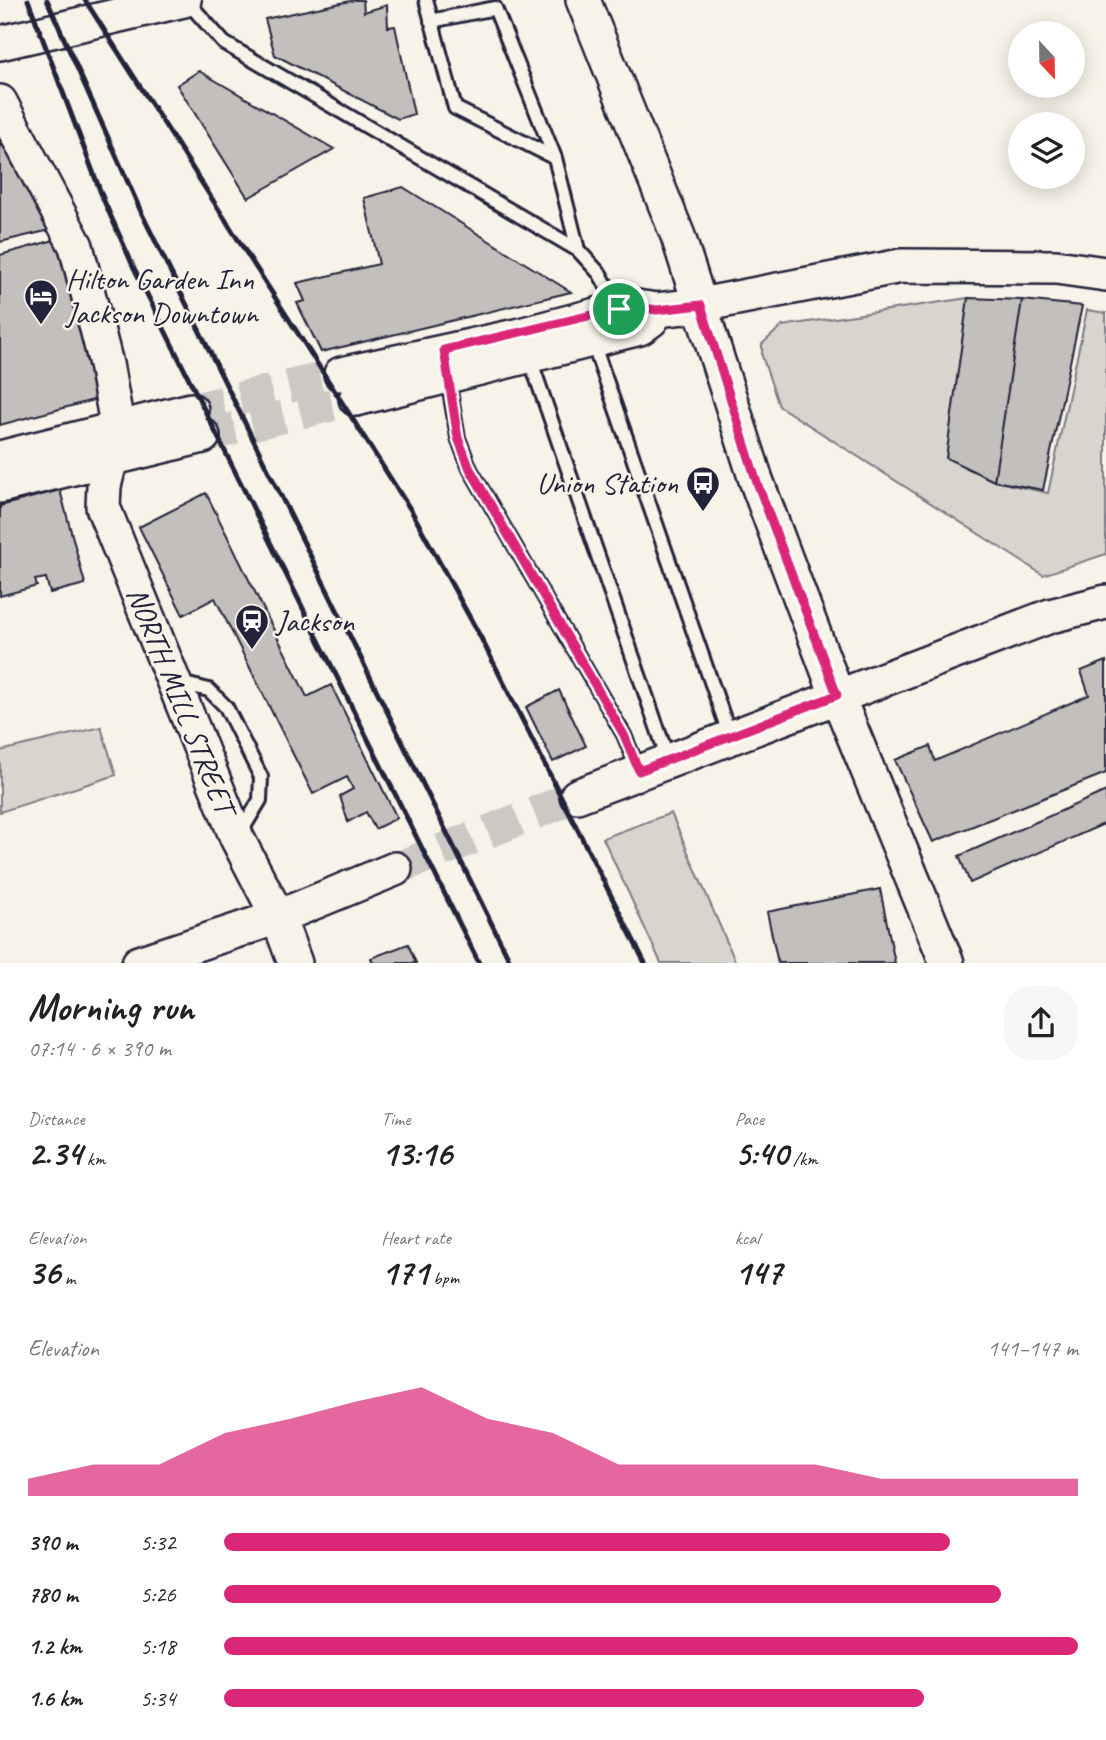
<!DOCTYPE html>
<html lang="en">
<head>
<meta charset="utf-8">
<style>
	:root { --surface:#fff; --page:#f6f6f6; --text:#222; --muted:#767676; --accent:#db2777 }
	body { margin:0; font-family:Caveat,sans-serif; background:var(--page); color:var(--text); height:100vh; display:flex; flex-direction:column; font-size:26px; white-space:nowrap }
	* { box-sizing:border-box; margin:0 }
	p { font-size:23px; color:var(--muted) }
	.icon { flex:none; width:38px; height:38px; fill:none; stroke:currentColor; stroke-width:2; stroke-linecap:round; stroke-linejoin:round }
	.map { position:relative; height:963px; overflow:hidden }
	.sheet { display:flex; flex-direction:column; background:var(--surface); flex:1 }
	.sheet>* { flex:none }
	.needle { width:46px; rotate:158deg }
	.buttons { position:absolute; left:1008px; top:21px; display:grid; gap:14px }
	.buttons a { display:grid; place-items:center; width:77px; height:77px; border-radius:50%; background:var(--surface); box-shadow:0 4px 18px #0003; font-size:35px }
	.pin { position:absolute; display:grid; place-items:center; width:60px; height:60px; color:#fff; margin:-30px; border:4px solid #fff; border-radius:50%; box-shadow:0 2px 7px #0007 }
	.round { display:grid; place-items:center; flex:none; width:74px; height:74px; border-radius:28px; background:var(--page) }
	.headline { display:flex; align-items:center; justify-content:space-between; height:119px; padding:0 28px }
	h1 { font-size:38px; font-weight:800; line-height:52px }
	.stats { display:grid; grid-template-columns:repeat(3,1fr); gap:10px; height:119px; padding:7px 28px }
	.stats div { display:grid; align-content:center }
	.stats b { font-size:35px; font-weight:800 }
	.stats small { font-size:19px; font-weight:400 }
	.stats p { font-size:19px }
	.chart { height:196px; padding:14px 28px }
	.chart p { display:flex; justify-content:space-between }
	.chart svg { width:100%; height:126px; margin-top:7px; fill:var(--accent); opacity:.7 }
	ul { padding:0 28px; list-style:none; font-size:23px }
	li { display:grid; grid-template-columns:112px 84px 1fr; align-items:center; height:52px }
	li i { height:18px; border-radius:9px; background:var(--accent) }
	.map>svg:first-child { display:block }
	.green { fill:#d8d5cf; stroke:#7d7c85; stroke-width:2 }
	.building { fill:#c2bfbd; stroke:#22223b; stroke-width:2 }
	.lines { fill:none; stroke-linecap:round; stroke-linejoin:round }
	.secondary-tunnel { stroke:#ccc9c5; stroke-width:33; stroke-dasharray:33 17; stroke-linecap:butt }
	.lane-casing { stroke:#22223b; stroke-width:18 }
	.secondary-casing { stroke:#22223b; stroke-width:38 }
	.lane { stroke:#f7f3e8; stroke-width:12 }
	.secondary { stroke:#f7f3e8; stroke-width:33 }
	.rail { stroke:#22223b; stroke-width:5 }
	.route-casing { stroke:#fff; stroke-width:14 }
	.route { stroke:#db2777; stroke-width:9 }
	.labels { text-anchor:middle; stroke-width:5; stroke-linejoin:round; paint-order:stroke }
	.poi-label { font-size:30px; fill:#22223b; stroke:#f7f3e8; text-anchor:start }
	.street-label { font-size:30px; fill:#22223b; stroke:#f7f3e8 }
</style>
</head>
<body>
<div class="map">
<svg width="1106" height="963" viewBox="0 0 1106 963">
	<rect width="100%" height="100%" fill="#f7f3e8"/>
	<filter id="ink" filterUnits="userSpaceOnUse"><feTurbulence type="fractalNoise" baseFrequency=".0143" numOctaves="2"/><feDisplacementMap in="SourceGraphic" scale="14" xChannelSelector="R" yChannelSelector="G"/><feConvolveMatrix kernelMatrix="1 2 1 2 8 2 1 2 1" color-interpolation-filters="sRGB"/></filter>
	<g filter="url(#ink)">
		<path class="green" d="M968,298L947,457L994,481L1048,493L1087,310L1106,313V554L1043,575L779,406L762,356V344L782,326Z
			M101,727L116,775L0,812V751Z
			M671,813L736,963H661L603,838Z"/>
		<path class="building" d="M355,0H363L364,12L387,5L388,27L395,26L414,114L398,119L275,55L265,19Z
			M199,71L334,149L248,198L177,85Z
			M0,135L50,230L0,242Z
			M403,187L571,292L321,352L297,303L305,301L297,283L379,264L364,198Z
			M58,239L101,398L0,425V255Z
			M968,298L1022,300L994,481L946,458Z
			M1022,300L1082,306L1043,490L994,481Z
			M60,490L85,584L50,593L46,578L35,580L37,586L0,596V506Z
			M206,493L307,697L331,685L397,818L375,829L366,812L348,822L340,796L353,789L347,777L313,794L215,598L183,615L139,527Z
			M1106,661V773L933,842L895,760L930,746L935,761L1089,695L1081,671Z
			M559,690L586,746L553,762L526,707Z
			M1106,791V823L970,883L959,856Z
			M880,889L895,963H778L767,912Z
			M408,944L416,963H373L371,958Z"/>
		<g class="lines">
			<path class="secondary-tunnel" d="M191,410L341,374
				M203,436L356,399
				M395,869L577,796"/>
			<g class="lane-casing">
				<path id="lane" d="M186,0L224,43L578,250L600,274L619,308
					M426,0L455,108L555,158L578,250
					M431,21L495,8L555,158
					M592,340L730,736
					M529,356L668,759
					M448,379L458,438L470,469L624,735L639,771
					M180,683L209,690L226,707L261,777L260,800L239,835"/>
			</g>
			<g class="secondary-casing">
				<path id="secondary" d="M583,0L678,236L756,480L837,695L947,963
					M0,43L184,0
					M0,102L76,246L106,364L118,430L104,486L103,507L237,838L278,917L295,963
					M341,374L520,335L630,306L657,310L701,305L901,266L1056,267L1106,274
					M356,399L640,328L651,320L657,310
					M0,458L191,410
					M0,486L203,436
					M577,796L1050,616L1106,602
					M139,963L278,917L395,869"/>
			</g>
			<use href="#lane" class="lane"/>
			<use href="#secondary" class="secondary"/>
			<path class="rail" d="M28,0L104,201L134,268L479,963
				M47,0L142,214L511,963
				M85,0L412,512L481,638L645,963"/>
		</g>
	</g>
	<g class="lines" filter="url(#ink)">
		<g class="route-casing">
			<path id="route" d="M701,305L756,480L837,695L639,771L624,735L470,469L458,438L444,350L630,306L657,310Z"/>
		</g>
		<use href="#route" class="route"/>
	</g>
	<defs>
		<g id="hotel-pin" transform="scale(1.75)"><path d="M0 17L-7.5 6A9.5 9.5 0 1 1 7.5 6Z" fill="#22223b" stroke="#f7f3e8"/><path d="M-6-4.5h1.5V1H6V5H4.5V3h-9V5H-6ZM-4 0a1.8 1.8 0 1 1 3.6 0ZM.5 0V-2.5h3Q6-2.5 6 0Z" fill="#fff"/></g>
		<g id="bus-pin" transform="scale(1.75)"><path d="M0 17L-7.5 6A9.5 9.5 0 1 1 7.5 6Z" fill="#22223b" stroke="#f7f3e8"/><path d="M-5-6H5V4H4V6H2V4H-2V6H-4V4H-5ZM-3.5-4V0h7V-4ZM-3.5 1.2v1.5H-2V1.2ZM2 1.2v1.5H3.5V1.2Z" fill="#fff"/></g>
		<g id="station-pin" transform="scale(1.75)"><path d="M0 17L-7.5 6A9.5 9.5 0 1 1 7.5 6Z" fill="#22223b" stroke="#f7f3e8"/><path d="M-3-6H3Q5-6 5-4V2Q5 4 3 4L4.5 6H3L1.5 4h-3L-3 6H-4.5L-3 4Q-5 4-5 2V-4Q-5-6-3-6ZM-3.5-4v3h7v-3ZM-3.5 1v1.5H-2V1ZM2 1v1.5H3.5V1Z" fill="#fff"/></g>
	</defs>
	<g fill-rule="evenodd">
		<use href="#hotel-pin" x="41" y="296"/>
		<use href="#bus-pin" x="703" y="483"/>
		<use href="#station-pin" x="252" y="621"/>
	</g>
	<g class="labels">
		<g class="poi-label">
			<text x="66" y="289">Hilton Garden Inn<tspan x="66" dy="34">Jackson Downtown</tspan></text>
			<text x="678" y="493" text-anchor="end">Union Station</text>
			<text x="276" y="631">Jackson</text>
		</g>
		<g class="street-label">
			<text transform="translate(181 700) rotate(68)" y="10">NORTH MILL STREET</text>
		</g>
	</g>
</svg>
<div class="buttons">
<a><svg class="needle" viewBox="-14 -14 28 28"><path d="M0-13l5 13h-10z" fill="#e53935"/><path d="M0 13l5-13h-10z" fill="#767676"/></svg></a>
<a><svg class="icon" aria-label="layers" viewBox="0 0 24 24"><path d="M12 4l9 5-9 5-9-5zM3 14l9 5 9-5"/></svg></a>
</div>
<div class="pin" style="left:619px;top:309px;background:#1e9e55"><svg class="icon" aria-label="arrive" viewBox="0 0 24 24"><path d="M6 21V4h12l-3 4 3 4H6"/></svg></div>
</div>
<section class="sheet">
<div class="headline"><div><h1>Morning run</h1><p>07:14 · 6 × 390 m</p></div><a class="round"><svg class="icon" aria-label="share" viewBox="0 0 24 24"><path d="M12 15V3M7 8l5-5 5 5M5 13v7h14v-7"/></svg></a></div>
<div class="stats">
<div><p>Distance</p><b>2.34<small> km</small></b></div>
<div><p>Time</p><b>13:16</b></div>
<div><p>Pace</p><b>5:40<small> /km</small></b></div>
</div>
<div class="stats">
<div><p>Elevation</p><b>36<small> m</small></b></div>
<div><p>Heart rate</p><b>171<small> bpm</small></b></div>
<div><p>kcal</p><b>147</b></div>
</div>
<div class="chart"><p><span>Elevation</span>141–147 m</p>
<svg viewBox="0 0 160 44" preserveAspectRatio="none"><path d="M0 44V38L10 33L20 33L30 22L40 17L50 11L60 6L70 17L80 22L90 33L100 33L110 33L120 33L130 38L140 38L150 38L160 38V44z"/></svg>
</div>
<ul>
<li><b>390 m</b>5:32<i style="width:85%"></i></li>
<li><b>780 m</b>5:26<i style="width:91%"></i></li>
<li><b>1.2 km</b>5:18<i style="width:100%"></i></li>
<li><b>1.6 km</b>5:34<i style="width:82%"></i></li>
</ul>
</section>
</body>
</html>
